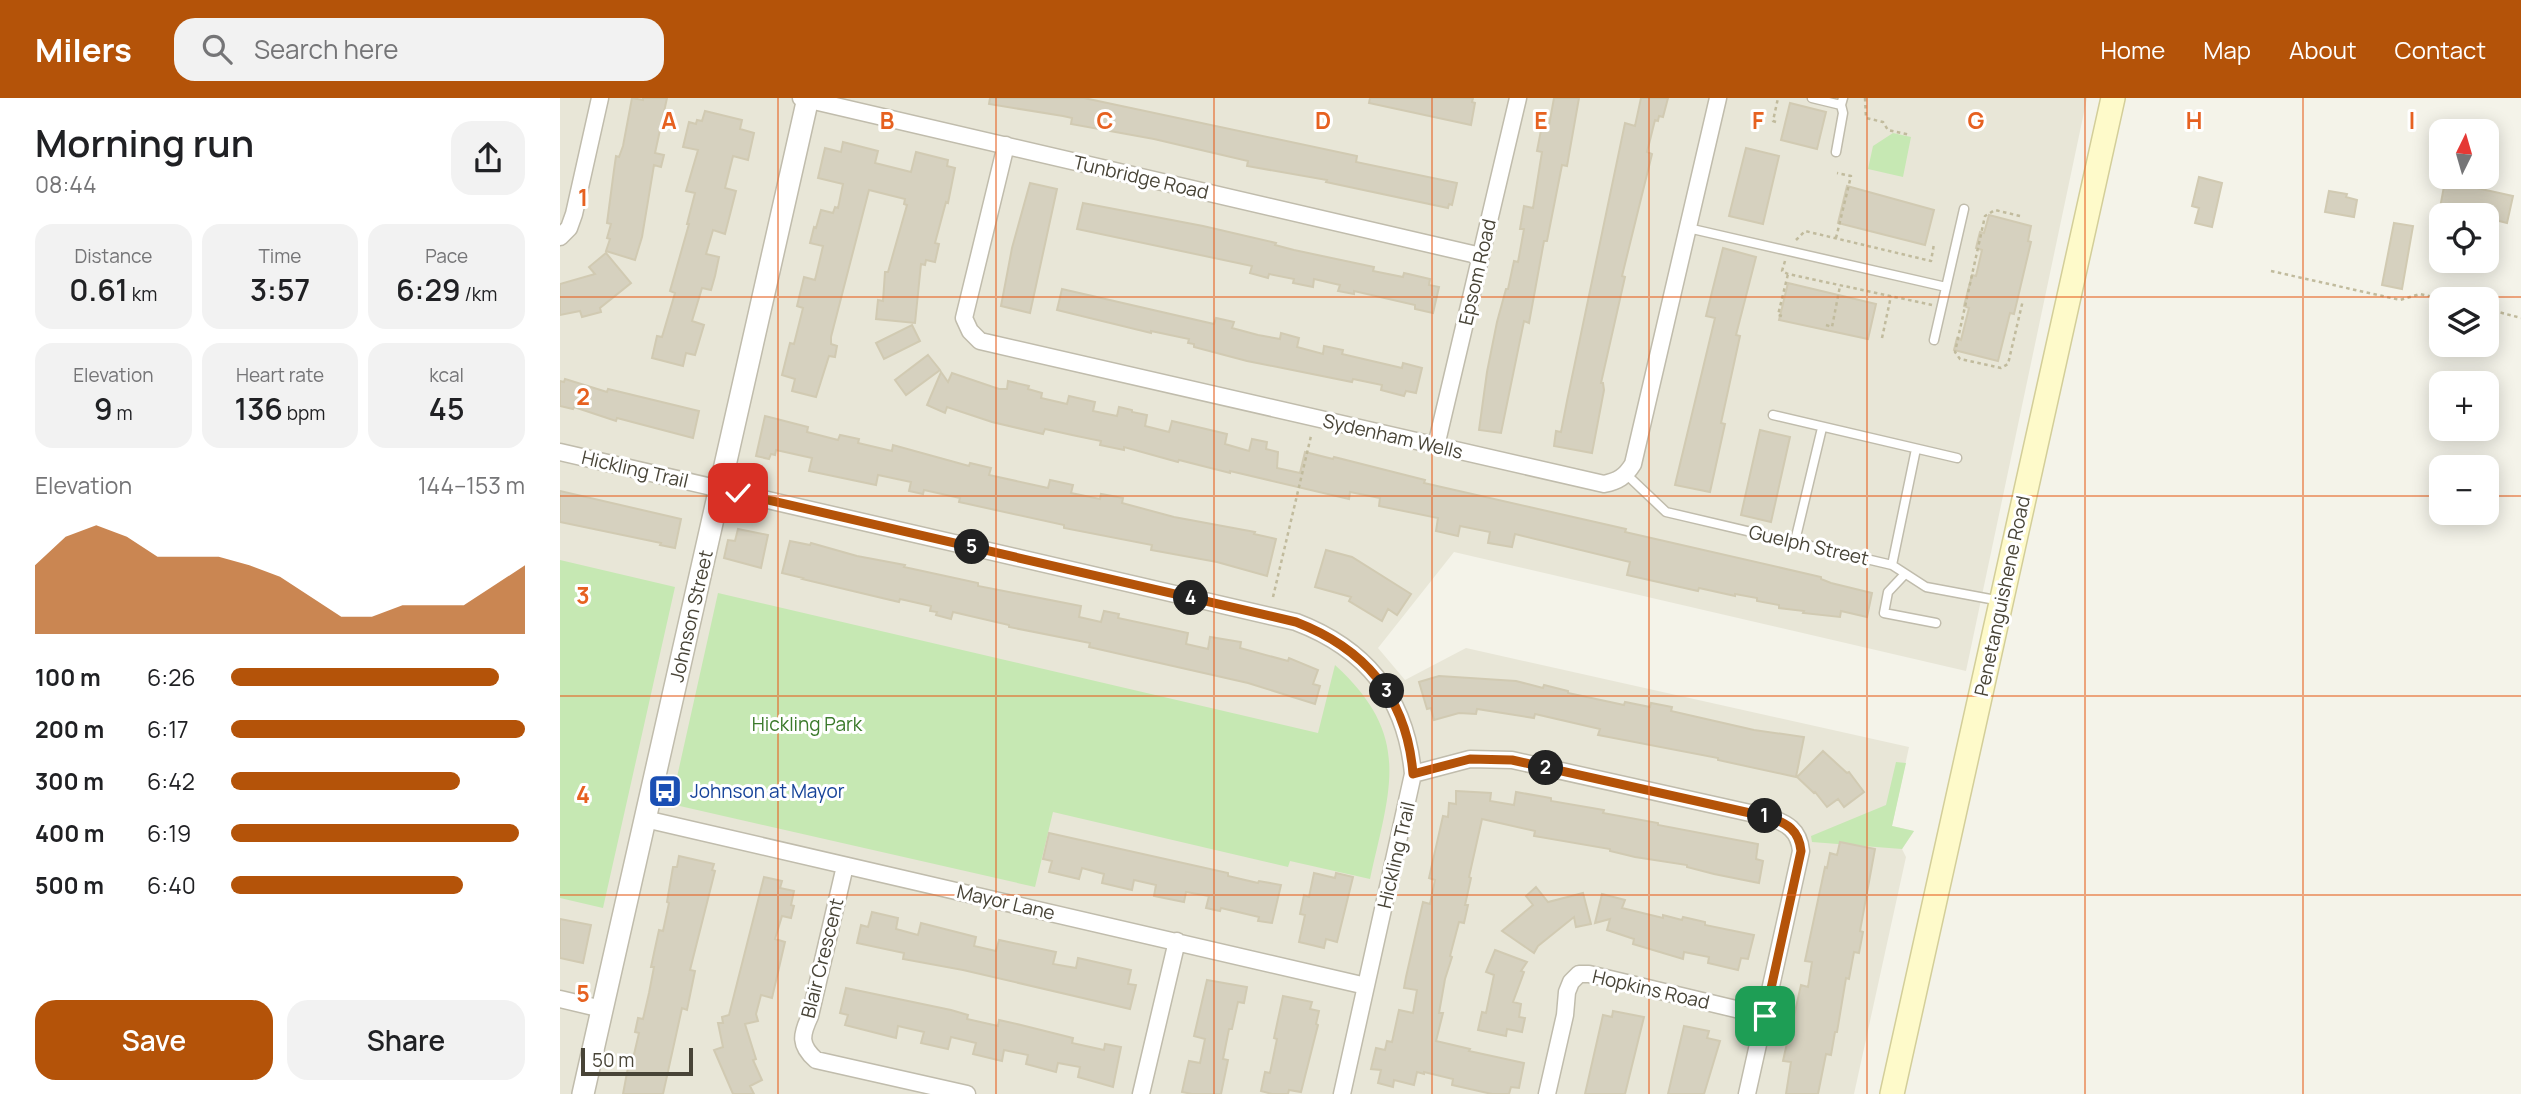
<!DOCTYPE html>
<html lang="en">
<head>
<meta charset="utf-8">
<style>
	:root { --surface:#fff; --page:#f2f2f2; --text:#202124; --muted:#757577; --accent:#b45309 }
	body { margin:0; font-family:Manrope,sans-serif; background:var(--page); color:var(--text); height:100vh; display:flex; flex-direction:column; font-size:26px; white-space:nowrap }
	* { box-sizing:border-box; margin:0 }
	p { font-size:23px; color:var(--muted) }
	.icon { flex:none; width:38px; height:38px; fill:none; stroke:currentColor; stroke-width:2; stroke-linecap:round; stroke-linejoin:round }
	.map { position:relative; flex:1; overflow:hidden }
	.panel { display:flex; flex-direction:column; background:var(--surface); width:560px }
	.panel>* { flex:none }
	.needle { width:46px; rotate:5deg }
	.buttons { position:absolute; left:1869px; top:21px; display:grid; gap:14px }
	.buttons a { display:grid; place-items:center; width:70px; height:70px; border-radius:14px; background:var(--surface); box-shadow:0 4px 18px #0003; font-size:35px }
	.scale { position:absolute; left:21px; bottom:18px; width:112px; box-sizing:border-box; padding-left:7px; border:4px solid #484437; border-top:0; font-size:19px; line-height:24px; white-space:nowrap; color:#484437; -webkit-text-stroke:5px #fff; paint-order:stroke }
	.pin { position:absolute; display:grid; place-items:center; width:60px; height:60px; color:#fff; margin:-30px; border-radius:14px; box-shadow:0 4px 10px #0006 }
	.km { position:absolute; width:35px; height:35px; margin:-18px; border-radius:50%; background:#222; color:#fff; font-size:19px; line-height:35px; text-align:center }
	.round { display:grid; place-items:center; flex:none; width:74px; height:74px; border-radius:21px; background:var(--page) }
	.summary { display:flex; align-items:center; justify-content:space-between; height:119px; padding:0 35px }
	h1 { font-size:38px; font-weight:600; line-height:52px }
	.metrics { display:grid; grid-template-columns:repeat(3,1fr); gap:10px; height:119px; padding:7px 35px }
	.metrics div { display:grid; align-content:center; border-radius:18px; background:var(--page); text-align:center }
	.metrics b { font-size:30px; font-weight:600 }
	.metrics small { font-size:19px; font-weight:400 }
	.metrics p { font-size:19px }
	.chart { height:196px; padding:14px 35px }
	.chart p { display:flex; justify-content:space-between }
	.chart svg { width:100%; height:126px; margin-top:7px; fill:var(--accent); opacity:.7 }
	.button { display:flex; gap:14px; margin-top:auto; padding:14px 35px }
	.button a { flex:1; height:80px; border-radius:21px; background:var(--accent); color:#fff; font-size:28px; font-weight:600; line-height:80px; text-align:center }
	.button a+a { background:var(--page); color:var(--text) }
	ul { padding:0 35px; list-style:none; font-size:23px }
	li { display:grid; grid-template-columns:112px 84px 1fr; align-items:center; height:52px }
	li i { height:18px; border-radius:9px; background:var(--accent) }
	header { display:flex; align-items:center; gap:42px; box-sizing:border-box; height:98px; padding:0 35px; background:var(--accent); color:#fff }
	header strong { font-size:33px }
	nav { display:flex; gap:38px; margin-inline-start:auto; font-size:24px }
	.search { width:490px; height:63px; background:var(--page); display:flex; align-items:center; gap:18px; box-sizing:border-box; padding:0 24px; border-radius:21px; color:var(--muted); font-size:26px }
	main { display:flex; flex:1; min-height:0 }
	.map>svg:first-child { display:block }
	.residential { fill:#e8e6d7 }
	.green { fill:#c6e8b3 }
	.building { fill:#d6d1bf; stroke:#d1cab2; stroke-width:2 }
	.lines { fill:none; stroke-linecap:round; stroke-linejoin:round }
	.service-casing { stroke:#c0bcac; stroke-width:11 }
	.minor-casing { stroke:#c0bcac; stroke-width:19 }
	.tertiary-casing { stroke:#c0bcac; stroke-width:24 }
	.secondary-casing { stroke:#d3ce99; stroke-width:26 }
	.path { stroke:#c1bb9d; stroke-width:2.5; stroke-dasharray:3.5 3.5; stroke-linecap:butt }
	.service { stroke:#fff; stroke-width:8 }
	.minor { stroke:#fff; stroke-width:16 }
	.tertiary { stroke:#fff; stroke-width:21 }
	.secondary { stroke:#fefaca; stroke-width:23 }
	.route-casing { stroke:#fff; stroke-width:14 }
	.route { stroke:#b45309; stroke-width:9 }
	.grid { fill:none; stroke:#e66120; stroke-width:2; stroke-opacity:0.55 }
	.labels { text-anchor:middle; stroke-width:6; stroke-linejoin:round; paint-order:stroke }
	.street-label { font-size:19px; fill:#484437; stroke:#fff }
	.park-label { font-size:19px; fill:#3b7a2b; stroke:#fff }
	.transit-label { font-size:19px; fill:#164399; stroke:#fff; text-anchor:start }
	.grid-label { font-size:23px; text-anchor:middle; font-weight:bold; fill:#e66120; stroke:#fff; stroke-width:6; stroke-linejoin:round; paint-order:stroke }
</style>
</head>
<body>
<header>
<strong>Milers</strong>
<div class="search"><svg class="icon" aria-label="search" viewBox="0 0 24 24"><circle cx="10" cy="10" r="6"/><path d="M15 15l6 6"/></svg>Search here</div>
<nav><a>Home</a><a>Map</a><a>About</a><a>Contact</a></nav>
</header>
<main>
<section class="panel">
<div class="summary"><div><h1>Morning run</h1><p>08:44</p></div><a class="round"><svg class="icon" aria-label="share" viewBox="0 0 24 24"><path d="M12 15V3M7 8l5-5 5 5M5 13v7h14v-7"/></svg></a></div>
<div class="metrics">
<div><p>Distance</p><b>0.61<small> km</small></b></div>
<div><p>Time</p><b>3:57</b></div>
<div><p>Pace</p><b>6:29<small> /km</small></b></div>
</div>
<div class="metrics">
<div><p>Elevation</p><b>9<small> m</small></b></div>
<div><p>Heart rate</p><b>136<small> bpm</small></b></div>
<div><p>kcal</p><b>45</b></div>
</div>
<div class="chart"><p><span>Elevation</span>144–153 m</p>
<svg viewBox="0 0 160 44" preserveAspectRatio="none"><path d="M0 44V20L10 10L20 6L30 10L40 17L50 17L60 17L70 20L80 24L90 31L100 38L110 38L120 34L130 34L140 34L150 27L160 20V44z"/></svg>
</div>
<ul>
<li><b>100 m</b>6:26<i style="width:91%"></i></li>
<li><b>200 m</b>6:17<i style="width:100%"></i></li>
<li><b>300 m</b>6:42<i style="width:78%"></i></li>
<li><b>400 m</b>6:19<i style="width:98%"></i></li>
<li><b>500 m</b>6:40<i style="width:79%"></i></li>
</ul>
<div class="button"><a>Save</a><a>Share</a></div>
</section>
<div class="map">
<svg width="1961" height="996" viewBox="0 0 1961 996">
	<rect width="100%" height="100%" fill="#f4f3e9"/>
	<path class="residential" d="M0,0H1527L1406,573L894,454L818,550L845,582L906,550L1349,649L1332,728L1354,733L1342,751L1346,759L1294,996H0Z"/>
	<path class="green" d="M1333,35L1351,39L1343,79L1308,71L1313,48Z
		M0,462L115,489L43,810L0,800Z
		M158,495L758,635L775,567C853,638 830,690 810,781L730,763L728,769L493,714L475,789L111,706Z
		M1336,664L1346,665L1332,728L1354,733L1342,751L1252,744L1251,738L1326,707Z"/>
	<path class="building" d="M72,0L83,2V0H107L95,55L104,57L101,69L94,67L82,139L75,162L46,153L50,141L47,140L51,126L47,125L54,72L56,58L59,59L63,48Z
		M430,0H524L797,58L796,64L897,85L892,107L889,106L888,110L766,84L767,82L687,68L688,63L594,41L511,26L512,20L503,18L429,6Z
		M810,0H913L912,4L915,5L911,27L809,5Z
		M994,0H1019L1007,68L1002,67L987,143H984L969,225L964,223L941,335L919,332L927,274L937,224L946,191H948L954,163L958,164L964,131H960L964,108L973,110L982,54L977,53L981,32L988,33Z
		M1081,0H1108L1103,19L1099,18L1098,23L1095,22L1087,54L1092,56L1062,178L1065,179L1041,285H1043L1044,292L1032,355L994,348L996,333L1001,334L1007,303L1065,25L1075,28Z
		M1230,5L1266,14L1257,51L1221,42Z
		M145,13L182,22L180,31L194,35L188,62L173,58L165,90L176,93L165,136L153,132L146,156L159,159L155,178L151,192L142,190L132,223L144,227L135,257L126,255L123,268L92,260L97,238L102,239L115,195L110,193L129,126H127L135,95L126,93L138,52L123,49L129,24L136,26L137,22L142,23Z
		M283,44L318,53L315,65L351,74L356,54L388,62L387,68L395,70L388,105L386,104L375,145L379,146L375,164L366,162L365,167L361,166L355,225L316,221L318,202L323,203L325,174H328L347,107L344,106L345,101L309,92L271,239V246L277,248L275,259L269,258L256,299L232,293L235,281L222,277L230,245L234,246L243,210L237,208L244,179L255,182L263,148L250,145L254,129L256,130L261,112L273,115L275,109L278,110L283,86L258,80L265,50L281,54Z
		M1186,50L1219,58L1203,126L1169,118Z
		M1639,79L1662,85L1652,129L1635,125L1639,110L1632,108Z
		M1885,83L1953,98L1947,125L1927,120V117H1913L1880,110Z
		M470,85L497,91L470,215L441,208L452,150Z
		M1287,88L1374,112L1365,147L1278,125Z
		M1769,93L1787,96L1786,99L1797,102L1794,119L1765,114Z
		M523,105L643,128L716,145L715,147L734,152L814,169L813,173L843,179L844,175L870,181L869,187L879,189L873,215L855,211V207L794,193V196L778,193L780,187L754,181L753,189L733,185L734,181L709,176L708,180L690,175L692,168L517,131Z
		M1429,117L1471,128L1468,143L1471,144L1454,216L1450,215L1438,263L1394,252L1397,240L1401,242L1409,210L1404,208L1412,177L1416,178L1422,152L1416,150L1420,134L1424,135Z
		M1834,125L1853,128L1842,191L1822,187Z
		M1163,150L1196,159L1176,237L1180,238L1161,325L1165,326L1150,394L1115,387L1155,220L1146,218Z
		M46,155L71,185L40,210L41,214L22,219L20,213L0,217V186L35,176L29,169Z
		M1228,185L1316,206L1308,241L1219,222Z
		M502,191L654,226L656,220L674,224L672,230L698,237L720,241L721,235L739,240L737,249L763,256L764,248L783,252L782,256L842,270L843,265L862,270L856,295L846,293L844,298L821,292L822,287L793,281L792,284L687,263L634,249V246L628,245L629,241L591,233V235L497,212Z
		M352,227L360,243L324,261L316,245Z
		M368,257L380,272L346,297L335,282Z
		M381,274L388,284L392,275L439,291H447L448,283L469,288L468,291L482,295L481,300L507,306L509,298L535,304L533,313L557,318L559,309L572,312V314L587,317L585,328L609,334L612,323L646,331L667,336L665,346L689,353L692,341L707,344L706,351L718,354L717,370L740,375L745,354L773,361L774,359L865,382L864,385L1066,431L1065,434L1261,479V481L1271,485L1312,495L1307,519L1281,513L1280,519L1243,515L1244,513L1219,510V507L1197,503V500L1175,496V498L1139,490L1138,493L1067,477L1070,464L955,436L952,449L928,445L930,434L900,428L898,438L876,433L878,420L819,408L820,400L790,394L789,401L670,373V375L619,362L618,364L564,349V352L540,347L541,343L512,337L485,331L483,336L432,324L387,309L385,315L367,307Z
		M5,281L47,294L48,291L139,313L133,340L57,320L56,323L14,309L13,311L0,308V283L4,284Z
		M205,318L248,329L247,334L278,342L280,337L299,341L298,345L332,353L333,347L409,368L410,365L431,370L429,377L488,390L490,382L513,387L511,395L540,401L541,396L563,400L562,405L614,419L695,434L694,436L716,441L707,478L657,464L591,452L592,447L504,430V427L399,404L400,400L364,392L363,396L349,393L351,384L318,377L316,387L249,373L252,360L216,352L215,357L211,356L209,361L196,358Z
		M1200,332L1230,339L1211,424L1181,417Z
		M0,393L121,421L115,450L100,447L101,445L0,424Z
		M178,431L208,437L201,470L164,460L168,442L175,443Z
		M230,443L250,447L251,445L297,458L345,467L344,469L418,485V488L521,508L519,519L541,524L544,513L559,516L558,520L628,535L626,546L648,551L650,539L681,544L680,550L728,563L729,560L758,572L753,586L760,588L755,606L688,585L529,549L530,545L449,529V527L393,514L391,521L376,517L377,514L370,513L371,508L340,501L339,504L242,481L243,480L222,475Z
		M766,452L792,459L851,496L837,517L828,511L822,523L789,503L791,499L755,489Z
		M879,578L956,583L983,590L984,587L1008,593V595L1064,607L1065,604L1090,609L1091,605L1112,609L1111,613L1194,632L1244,639L1236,679L1158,662V660L1038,637L1040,631L975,616L974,620L917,611L916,616L899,615L874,622L871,610L867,611L859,584Z
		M1263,653L1287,675L1289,674L1304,694L1284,709L1278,701L1267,709L1255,694L1254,695L1237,679Z
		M896,693L931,695L930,703L954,707L956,694L991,700V703L1044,712L1043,715L1098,725V727L1198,746L1196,761L1203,763L1199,785L1154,776L1127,769V767L1075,759L1050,753V751L974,738L975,733L922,721L909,779L911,780L905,807H908L904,825L899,824L890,858L892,859L885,881L879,915H883L876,943L910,951L909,953L964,965L959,990L951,989L949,996H932L892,987L893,981L864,974V976L857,974L854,987L834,982L833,989L818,985L821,972L811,971L816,950L825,952L827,943L832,944L839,912L853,915L857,892L844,890L846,879L863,804L870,806L875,782L869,780L883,718L888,719L889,705L896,706Z
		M489,735L668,775V778L698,785L699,783L721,787L712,825L698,823L699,819L661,810L660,813L646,810L649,798L626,794L624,804L594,798L596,787L574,782L572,792L542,785L544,776L522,770L519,781L489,774L492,763L483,761Z
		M1280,744L1315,751L1304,811L1300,833L1303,834L1299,855L1294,854L1289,881L1286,880L1277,934H1275L1271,957L1266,956L1258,996H1226L1231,964L1223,963L1229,936H1230L1241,887L1248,889L1252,864L1245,863L1265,769L1267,770L1270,755L1277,757Z
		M119,758L154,766L152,772L155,773L130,872L135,873L127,912L122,910L103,996H63L69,964L72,965L79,935L75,934L78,920L83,921L89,895L94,869H91L94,855L99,832L103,833L109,805L107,804L113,769H117Z
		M754,775L775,780L776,775L793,779L777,844L766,841L764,850L739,844L745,817L740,816L744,797L749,799Z
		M204,779L222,783L220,790L234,793L231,807L234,808L231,820L222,818L215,841L225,844L212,900L201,897L196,916L198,923L185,926L196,961L193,962L202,982L190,988L194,996H173L154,952L163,949L158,925H163L162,919L169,917Z
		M976,789L988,804L1023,795L1031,826L1016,829L1014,819L978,848L974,855L942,833L973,807L966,798Z
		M1042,796L1065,802L1062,810L1103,820V817L1122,822L1123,819L1145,824V827L1194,837L1188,861L1181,860L1178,872L1148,865L1149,859L1124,854L1123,861L1073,846L1074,841L1047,832L1050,821L1035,825Z
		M312,814L338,820L336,831L358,837L361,825L416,839L414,848L436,853L439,842L496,854L493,866L516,870L518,860L571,872L568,886L576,887L570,911L403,872L343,861L344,855L297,845L301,827L308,829Z
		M0,821L31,827L23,865L0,860Z
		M935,852L967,864L961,873L964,874L953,904L961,906L959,919L965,920L962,934L947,931L946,938L918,932L922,914L926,915L934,877L926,874Z
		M647,882L687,889L684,905L678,904L672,931H669L663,961L668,962L661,996H632L622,994L629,963L640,965L645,941L634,938Z
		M286,890L391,912L408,917L407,921L438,928L439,922L461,927L513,940L512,945L544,952L545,946L561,949L553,989L518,979L520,969L498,965L496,974L466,966L468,957L444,952L442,963L413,956L416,945L391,939L388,951L361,945L364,934L338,928L336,940L285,927L288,917L280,915Z
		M723,898L752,904L750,911L759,913L756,926L758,927L741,994L729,992L728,996H712L701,993L705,974L710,975L717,941L714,940Z
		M1053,913L1084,919L1065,996H1025L1043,917L1052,919Z
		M1124,928L1149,933L1147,940L1160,943L1144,996H1108Z"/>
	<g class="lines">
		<g class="service-casing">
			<path id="service" d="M1252,0L1281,7
				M1276,54L1283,15L1281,7L1283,0
				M1128,130L1386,189
				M1374,242L1404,111
				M1213,317L1397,360
				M1067,377L1106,414L1332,467L1366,489L1441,503
				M1235,443L1262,330
				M1332,467L1356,351
				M1345,476L1328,494L1324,515L1376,525"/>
		</g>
		<g class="minor-casing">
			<path id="minor" d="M241,0L921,158
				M446,47L404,220L410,233L420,243L1044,386C1058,383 1065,379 1073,366L1158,0
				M0,139L9,130L14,116L40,0
				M876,348L958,0
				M0,354L736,524C807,551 846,600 853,676L782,996
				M853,676L910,661L952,662L1208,719C1227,725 1239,732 1241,753L1187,996
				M85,721L806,888
				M285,768L250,918C241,937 239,947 256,962L407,996
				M0,901L42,911
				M581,996L617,843
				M987,996L1005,917L1007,894L1011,884L1019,876H1029L1205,918"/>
		</g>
		<g class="tertiary-casing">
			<path id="tertiary" d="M23,996L248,0"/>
		</g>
		<g class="secondary-casing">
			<path id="secondary" d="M1332,996L1553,0"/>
		</g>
		<path class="path" d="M1305,0L1306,20L1323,24L1328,32L1350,37
			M1216,24L1213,23L1218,0
			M1460,118L1435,112L1425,118L1395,254L1400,261L1441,270L1448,266L1463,202
			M1276,140L1291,78L1277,75
			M1236,142L1245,133L1371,163L1374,146
			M1225,163L1222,173L1228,176L1372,207
			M1711,173L1840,202L1860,196L1882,201
			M1927,211L1961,220
			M1222,218L1218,217L1228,176
			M1266,227L1272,229L1280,188
			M1322,240L1331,198
			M713,499L751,338"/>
		<use href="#service" class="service"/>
		<use href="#minor" class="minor"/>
		<use href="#tertiary" class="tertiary"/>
		<use href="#secondary" class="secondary"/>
	</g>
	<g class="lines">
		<g class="route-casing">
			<path id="route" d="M178,395L736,524C806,551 847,600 853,676L910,661L952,662L1208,719C1227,725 1239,732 1241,753L1205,918"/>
		</g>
		<use href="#route" class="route"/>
	</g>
	<path class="grid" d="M218,0V996M436,0V996M654,0V996M872,0V996M1089,0V996M1307,0V996M1525,0V996M1743,0V996M0,199H1961M0,398H1881M1927,398H1961M0,598H1961M0,797H1961"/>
	<defs>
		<g id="bus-square" transform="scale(1.75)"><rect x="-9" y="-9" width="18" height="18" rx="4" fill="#1a4fb4" stroke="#fff"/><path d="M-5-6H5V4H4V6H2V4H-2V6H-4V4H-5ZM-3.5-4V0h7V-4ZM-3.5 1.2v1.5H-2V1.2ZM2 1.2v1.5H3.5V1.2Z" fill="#fff"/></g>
	</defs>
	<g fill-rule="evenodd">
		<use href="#bus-square" x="105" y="693"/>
	</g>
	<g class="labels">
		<g class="street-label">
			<text transform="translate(581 79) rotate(13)" y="7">Tunbridge Road</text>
			<text transform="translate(917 174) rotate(-77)" y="7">Epsom Road</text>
			<text transform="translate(833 338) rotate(13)" y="7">Sydenham Wells</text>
			<text transform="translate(75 371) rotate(13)" y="7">Hickling Trail</text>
			<text transform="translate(1249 447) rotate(13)" y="7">Guelph Street</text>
			<text transform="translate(1442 498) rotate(-78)" y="7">Penetanguishene Road</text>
			<text transform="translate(131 518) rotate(-77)" y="7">Johnson Street</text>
			<text transform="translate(836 757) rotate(-77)" y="7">Hickling Trail</text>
			<text transform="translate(446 804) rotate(13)" y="7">Mayor Lane</text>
			<text transform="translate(262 860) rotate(-76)" y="7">Blair Crescent</text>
			<text transform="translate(1091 891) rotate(13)" y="7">Hopkins Road</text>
		</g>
		<g class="park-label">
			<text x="247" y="633">Hickling Park</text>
		</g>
		<g class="transit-label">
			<text x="130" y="700">Johnson at Mayor</text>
		</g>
	</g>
	<g class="grid-label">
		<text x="109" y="31">A</text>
		<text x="327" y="31">B</text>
		<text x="545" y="31">C</text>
		<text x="763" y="31">D</text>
		<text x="981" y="31">E</text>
		<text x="1198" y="31">F</text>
		<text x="1416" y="31">G</text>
		<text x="1634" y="31">H</text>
		<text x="1852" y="31">I</text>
		<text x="23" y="108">1</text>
		<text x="23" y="307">2</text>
		<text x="23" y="506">3</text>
		<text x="23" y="705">4</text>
		<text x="23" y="904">5</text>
	</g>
</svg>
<div class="buttons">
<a><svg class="needle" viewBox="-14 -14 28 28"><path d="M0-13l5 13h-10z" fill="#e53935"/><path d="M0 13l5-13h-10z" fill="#757577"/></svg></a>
<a><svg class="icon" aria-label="locate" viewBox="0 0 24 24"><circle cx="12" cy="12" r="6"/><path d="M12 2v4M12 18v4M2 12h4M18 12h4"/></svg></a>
<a><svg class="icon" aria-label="layers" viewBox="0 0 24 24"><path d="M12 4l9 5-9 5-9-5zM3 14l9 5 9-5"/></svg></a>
<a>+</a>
<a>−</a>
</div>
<div class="scale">50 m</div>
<div class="pin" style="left:1205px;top:918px;background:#1e9e55"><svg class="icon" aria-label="arrive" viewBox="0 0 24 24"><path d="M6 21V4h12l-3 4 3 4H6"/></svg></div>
<div class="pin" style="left:178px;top:395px;background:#d93025"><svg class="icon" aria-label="check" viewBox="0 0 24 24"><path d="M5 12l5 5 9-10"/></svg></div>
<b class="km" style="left:1205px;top:718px">1</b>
<b class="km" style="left:986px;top:670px">2</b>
<b class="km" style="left:827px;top:593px">3</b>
<b class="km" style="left:631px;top:500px">4</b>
<b class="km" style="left:412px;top:449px">5</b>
</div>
</main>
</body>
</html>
